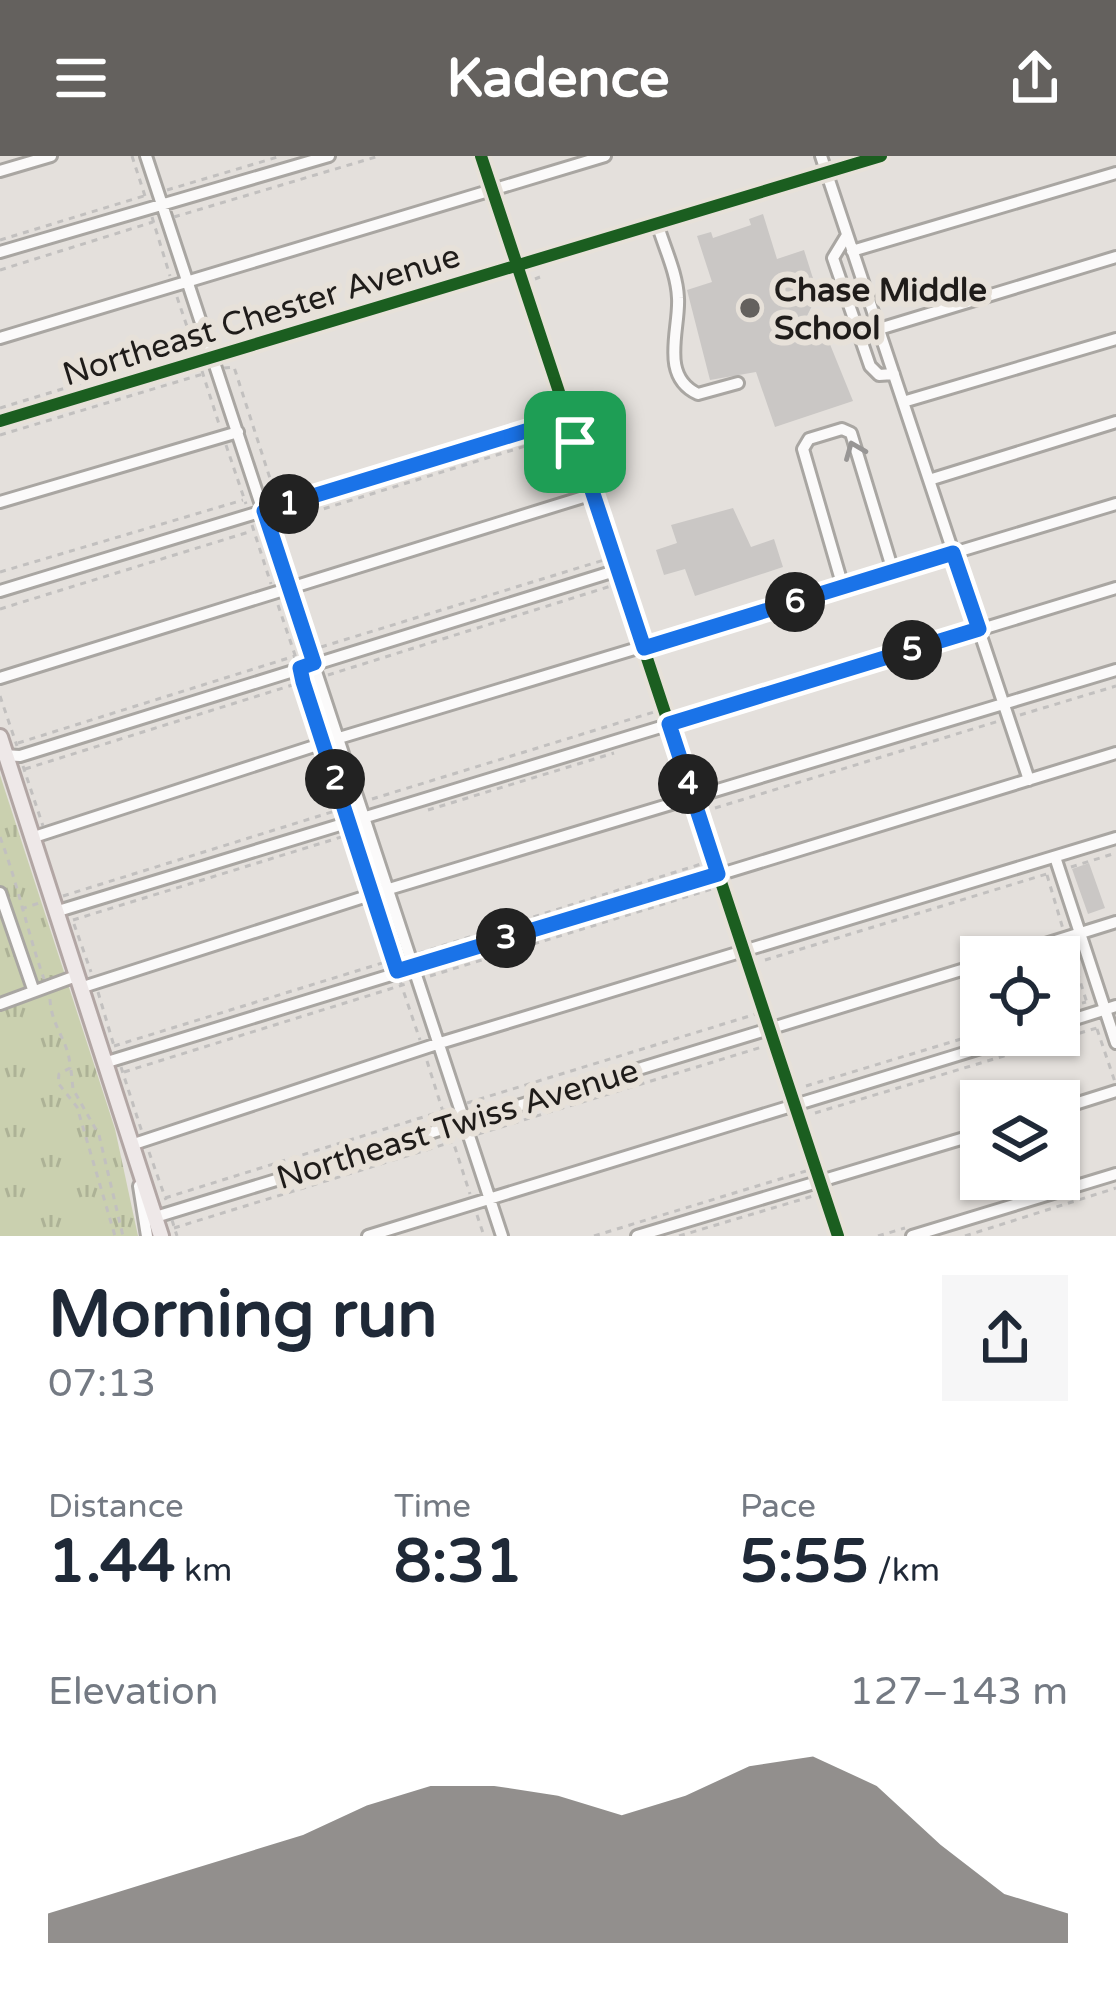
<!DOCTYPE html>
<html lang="en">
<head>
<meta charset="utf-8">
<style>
	:root { --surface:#fff; --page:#f6f6f7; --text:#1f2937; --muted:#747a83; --accent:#64615e }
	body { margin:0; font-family:"Varela Round",sans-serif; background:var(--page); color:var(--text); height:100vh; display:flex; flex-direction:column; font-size:45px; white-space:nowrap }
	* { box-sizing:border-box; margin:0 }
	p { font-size:39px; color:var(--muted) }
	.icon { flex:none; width:66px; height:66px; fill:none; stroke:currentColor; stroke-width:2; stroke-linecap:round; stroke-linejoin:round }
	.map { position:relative; height:1080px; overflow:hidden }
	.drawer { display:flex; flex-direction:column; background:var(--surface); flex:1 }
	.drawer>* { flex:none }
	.controls { position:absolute; left:960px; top:780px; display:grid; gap:24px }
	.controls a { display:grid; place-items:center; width:120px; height:120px; border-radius:0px; background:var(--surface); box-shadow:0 3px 9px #0004; font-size:60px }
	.pin { position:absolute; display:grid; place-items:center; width:102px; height:102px; color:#fff; margin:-51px; border-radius:24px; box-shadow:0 6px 18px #0006 }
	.km { position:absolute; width:60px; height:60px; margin:-30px; border-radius:50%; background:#222; color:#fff; font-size:33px; line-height:60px; text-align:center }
	.round { display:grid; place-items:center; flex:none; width:126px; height:126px; border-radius:0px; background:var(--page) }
	.head { display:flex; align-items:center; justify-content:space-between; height:204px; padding:0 48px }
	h1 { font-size:66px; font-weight:800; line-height:90px }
	.metrics { display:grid; grid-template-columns:repeat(3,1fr); gap:18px; height:204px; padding:12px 48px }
	.metrics div { display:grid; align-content:center }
	.metrics b { font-size:60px; font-weight:800 }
	.metrics small { font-size:33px; font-weight:400 }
	.metrics p { font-size:33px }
	.chart { height:336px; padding:24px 48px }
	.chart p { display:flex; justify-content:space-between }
	.chart svg { width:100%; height:216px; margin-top:12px; fill:var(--accent); opacity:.7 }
	header { display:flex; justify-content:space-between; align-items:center; height:156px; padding:0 48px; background:var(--accent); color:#fff; font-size:54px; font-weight:800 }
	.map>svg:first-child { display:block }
	.park { fill:url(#park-tufts) }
	.building { fill:#cac7c5 }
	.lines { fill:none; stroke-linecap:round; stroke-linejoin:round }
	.minor-casing { stroke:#a9a6a2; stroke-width:16 }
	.major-casing { stroke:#b2a6a4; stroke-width:20 }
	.path { stroke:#c2c0bf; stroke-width:3; stroke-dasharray:6 6; stroke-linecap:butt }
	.minor { stroke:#fbfafa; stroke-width:10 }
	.major { stroke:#eee8e8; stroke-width:14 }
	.cycleway-casing { stroke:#e7e1d9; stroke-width:20 }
	.cycleway { stroke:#1b5e20; stroke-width:12 }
	.oneway { stroke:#989695 }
	.route-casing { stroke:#fff; stroke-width:24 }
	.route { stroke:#1a73e8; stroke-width:15 }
	.poi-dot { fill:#64615e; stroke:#e7e1d9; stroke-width:4.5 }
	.labels { text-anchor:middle; stroke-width:12; stroke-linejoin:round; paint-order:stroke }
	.poi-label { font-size:33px; font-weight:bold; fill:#1f1c1a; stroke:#e7e1d9; text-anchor:start }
	.street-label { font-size:33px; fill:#1f1c1a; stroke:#e7e1d9 }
</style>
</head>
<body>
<header><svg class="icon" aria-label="menu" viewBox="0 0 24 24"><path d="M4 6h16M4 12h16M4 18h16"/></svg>Kadence<svg class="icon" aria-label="share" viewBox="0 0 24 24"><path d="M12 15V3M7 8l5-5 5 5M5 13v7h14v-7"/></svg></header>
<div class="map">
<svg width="1116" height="1080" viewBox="0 0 1116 1080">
	<defs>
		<pattern id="park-tufts" width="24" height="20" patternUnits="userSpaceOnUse" patternTransform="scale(3)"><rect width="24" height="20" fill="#cad0af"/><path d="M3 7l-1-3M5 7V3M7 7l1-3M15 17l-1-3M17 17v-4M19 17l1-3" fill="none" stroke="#adb296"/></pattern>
	</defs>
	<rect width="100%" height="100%" fill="#e4e0dc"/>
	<path class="park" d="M0,619L115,973L138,1080H0Z"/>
	<path class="building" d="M763,58L777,103L804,94L818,138L801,172L807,188L827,181L853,245L775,271L756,216L710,224L687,134L712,126L697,80L711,76L713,82L751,69L749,63Z
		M733,352L751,391L774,383L783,411L695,440L685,413L664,419L656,394L677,387L671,369Z
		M1089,707L1105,752L1088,758L1072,713Z"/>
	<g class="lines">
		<g class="minor-casing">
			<path id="minor" d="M146,0L502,1080
				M481,0L838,1080
				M821,0L1029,624
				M0,15L51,0
				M657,67C664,91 677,117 678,142C680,173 659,220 698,238L738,227
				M847,79L833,102L870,210L879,219L894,218
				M852,95L1116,17
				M0,96L329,0
				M879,173L1116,101
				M0,182L605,0
				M903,246L1116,183
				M0,265L881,0
				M929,324L1116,266
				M0,346L238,276
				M843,431L803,293L809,283L842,273L851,277L893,415
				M0,435L568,262
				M0,522L593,338
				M3,599L20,600L618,414
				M31,682L339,582L1116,348
				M1055,701L1116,887
				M0,737L33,833
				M55,756L1116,432
				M1004,801L1116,766
				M80,832L389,733L1116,514
				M0,848L76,820
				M1059,868L1116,850
				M104,907L1116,597
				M1059,953L1116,935
				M131,989L440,887L1116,682
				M139,1030L147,1080
				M149,1063L981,808
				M368,1080L1023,879
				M637,1080L981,977
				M912,1080L1116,1018"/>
		</g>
		<g class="major-casing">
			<path id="major" d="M0,581L161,1080"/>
		</g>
		<path class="path" d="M132,0L145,40
			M167,34L281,0
			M152,61L170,120
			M174,61L379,0
			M0,84L147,39
			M0,114L153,66
			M535,123L540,121
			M177,141L195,194
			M224,212L234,211L276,341
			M202,215L219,268
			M0,252L193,193
			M0,279L203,218
			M226,289L246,348
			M278,367L561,279
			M252,369L271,428
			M0,416L243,344
			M278,449L296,502
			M0,453L252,375
			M321,491L604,404
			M328,519L611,430
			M302,523L320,576
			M0,540L17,590
			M1020,559L1116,530
			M18,587L295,500
			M327,597L345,656
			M23,610L43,670
			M25,613L302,526
			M372,643L654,556
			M715,652L999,565
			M428,654L614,597
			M353,677L370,730
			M0,681C18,728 27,775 44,823
			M1071,711L1116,697
			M1047,719L1063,773
			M63,740L351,650
			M377,751L394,805
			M21,753L42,746
			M73,764L351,678
			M74,768L91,816
			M1070,793L1087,847
			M419,797L701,708
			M765,804L1050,717
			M430,820L712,733
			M400,825L420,884
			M98,836L114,890
			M50,843C51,871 70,886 70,912L59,918L58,927L77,951L115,1080
			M1059,854L1086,846
			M1097,873L1115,926
			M114,890L392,804
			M427,905L444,959
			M121,911L142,976
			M71,914L73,933L99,979L123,1080
			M124,916L409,827
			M806,930L981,877
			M467,947L756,858
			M815,957L1100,871
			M478,978L762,891
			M451,979L470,1038
			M149,996L166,1044
			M165,1042L452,952
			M477,1059L484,1080
			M172,1064L177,1080
			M174,1072L452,986
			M594,1080L806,1015
			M679,1080L813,1040
			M878,1080L905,1072
			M965,1080L1116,1032"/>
		<use href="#minor" class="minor"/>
		<use href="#major" class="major"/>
		<g class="cycleway-casing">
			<path id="cycleway" d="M481,0L838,1080
				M0,265L881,0"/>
		</g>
		<use href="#cycleway" class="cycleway"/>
	</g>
	<defs><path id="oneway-chevron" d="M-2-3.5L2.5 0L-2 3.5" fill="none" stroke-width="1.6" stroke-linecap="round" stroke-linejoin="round" transform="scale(3)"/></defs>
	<use class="oneway" href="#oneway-chevron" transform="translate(854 294) rotate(-112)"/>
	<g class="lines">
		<g class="route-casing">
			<path id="route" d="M568,262L644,492L953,397L979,473L669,568L718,718L397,815L303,526L300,512L314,507L264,355Z"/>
		</g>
		<use href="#route" class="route"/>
	</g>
	<circle class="poi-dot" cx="750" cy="152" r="12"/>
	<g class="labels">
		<g class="poi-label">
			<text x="774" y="145">Chase Middle<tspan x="774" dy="38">School</tspan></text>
		</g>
		<g class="street-label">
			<text transform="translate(261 158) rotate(-17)" y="12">Northeast Chester Avenue</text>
			<text transform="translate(457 967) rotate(-17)" y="12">Northeast Twiss Avenue</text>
		</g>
	</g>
</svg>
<div class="controls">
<a><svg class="icon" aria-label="locate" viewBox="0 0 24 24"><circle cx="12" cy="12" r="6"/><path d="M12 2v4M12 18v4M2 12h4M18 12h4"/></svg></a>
<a><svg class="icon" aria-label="layers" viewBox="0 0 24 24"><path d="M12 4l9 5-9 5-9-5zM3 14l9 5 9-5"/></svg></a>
</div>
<div class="pin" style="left:575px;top:286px;background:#1e9e55"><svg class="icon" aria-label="arrive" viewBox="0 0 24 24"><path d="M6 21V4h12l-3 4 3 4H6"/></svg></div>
<b class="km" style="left:289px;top:348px">1</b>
<b class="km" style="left:335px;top:623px">2</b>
<b class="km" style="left:506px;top:782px">3</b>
<b class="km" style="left:688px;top:628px">4</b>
<b class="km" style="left:912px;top:494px">5</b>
<b class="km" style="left:795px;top:446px">6</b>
</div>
<section class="drawer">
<div class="head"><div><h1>Morning run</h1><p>07:13</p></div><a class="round"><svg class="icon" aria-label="share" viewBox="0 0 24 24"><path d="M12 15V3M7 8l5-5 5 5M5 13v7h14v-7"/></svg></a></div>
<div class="metrics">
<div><p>Distance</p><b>1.44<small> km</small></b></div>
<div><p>Time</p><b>8:31</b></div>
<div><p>Pace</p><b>5:55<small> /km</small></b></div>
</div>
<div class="chart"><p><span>Elevation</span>127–143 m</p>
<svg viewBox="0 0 160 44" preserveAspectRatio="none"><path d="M0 44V38L10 34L20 30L30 26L40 22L50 16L60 12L70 12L80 14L90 18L100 14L110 8L120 6L130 12L140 24L150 34L160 38V44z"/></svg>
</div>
</section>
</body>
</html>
